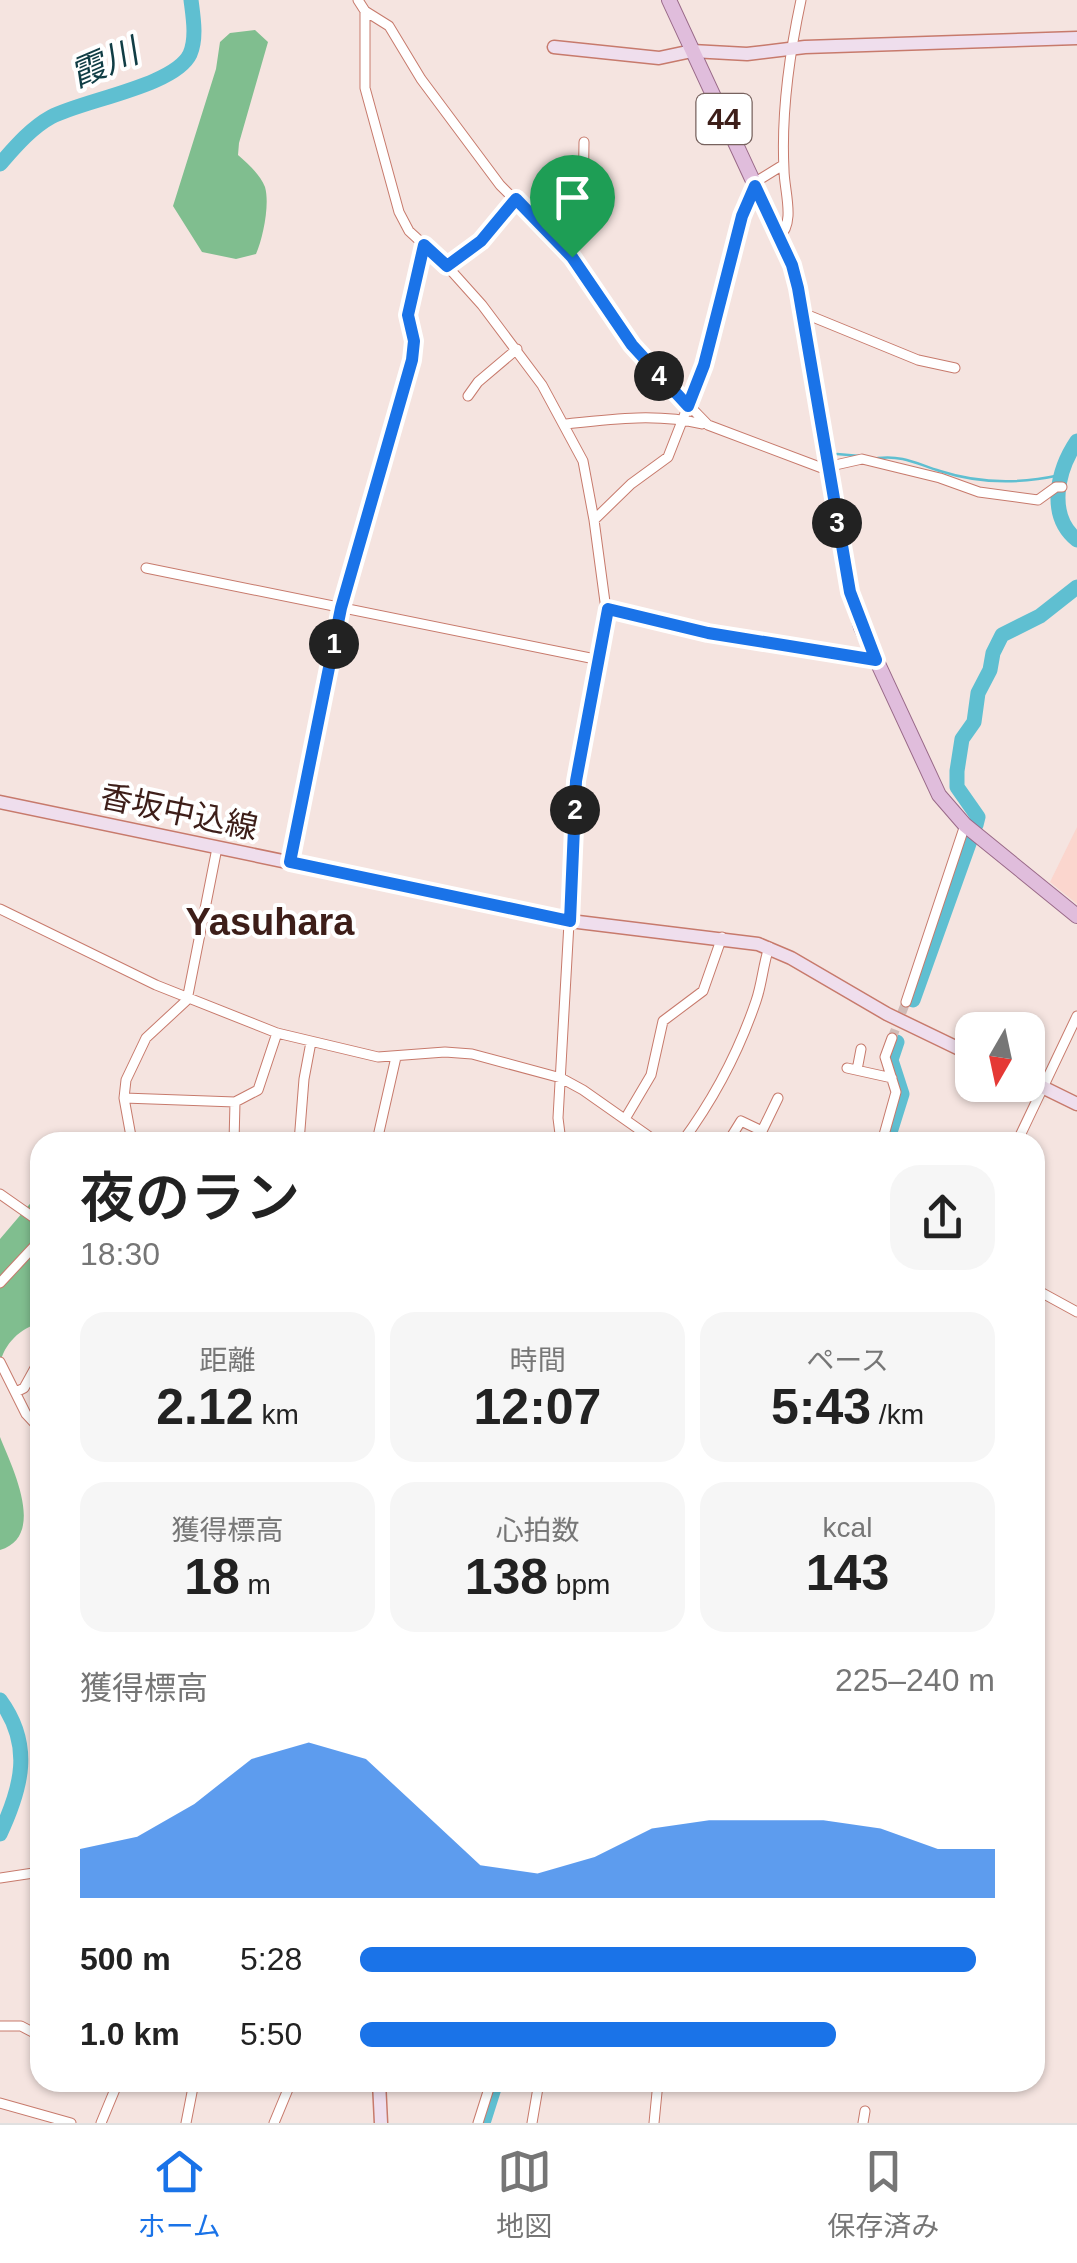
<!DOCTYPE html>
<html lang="ja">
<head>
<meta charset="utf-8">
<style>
	:root { --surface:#fff; --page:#f6f6f6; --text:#222; --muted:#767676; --line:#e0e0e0; --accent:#1a73e8 }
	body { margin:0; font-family:Helvetica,"Noto Sans JP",sans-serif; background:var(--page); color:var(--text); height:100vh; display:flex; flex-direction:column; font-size:38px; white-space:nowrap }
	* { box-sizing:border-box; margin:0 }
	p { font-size:32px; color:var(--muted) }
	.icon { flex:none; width:55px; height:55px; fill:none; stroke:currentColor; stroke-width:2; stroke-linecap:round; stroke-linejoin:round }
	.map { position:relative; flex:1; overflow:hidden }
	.sheet { position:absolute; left:30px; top:1132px; width:1015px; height:960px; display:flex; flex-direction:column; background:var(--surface); border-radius:30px; box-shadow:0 2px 8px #0004 }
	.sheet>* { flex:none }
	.needle { width:65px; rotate:189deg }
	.controls { position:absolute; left:955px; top:1012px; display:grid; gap:20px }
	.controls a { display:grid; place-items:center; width:90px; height:90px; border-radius:20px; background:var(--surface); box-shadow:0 2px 8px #0004; font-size:50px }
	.pin { position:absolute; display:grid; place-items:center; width:85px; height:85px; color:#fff; margin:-102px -42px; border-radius:50% 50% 50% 0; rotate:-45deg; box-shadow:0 0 10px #0007 }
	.pin .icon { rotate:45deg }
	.km { position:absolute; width:50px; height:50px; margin:-25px; border-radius:50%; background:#222; color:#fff; font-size:28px; line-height:50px; text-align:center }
	.round { display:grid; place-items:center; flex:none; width:105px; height:105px; border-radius:30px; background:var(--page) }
	.headline { display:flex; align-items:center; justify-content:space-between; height:170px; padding:0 50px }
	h1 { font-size:55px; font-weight:600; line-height:75px }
	.figures { display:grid; grid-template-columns:repeat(3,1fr); gap:15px; height:170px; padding:10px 50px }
	.figures div { display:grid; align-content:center; border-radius:25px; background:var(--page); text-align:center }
	.figures b { font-size:50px; font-weight:600 }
	.figures small { font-size:28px; font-weight:400 }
	.figures p { font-size:28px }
	.chart { height:280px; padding:20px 50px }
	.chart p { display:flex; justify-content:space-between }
	.chart svg { width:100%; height:180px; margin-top:10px; fill:var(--accent); opacity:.7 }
	ul { padding:0 50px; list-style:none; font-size:32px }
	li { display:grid; grid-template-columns:160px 120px 1fr; align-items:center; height:75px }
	li i { height:25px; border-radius:12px; background:var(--accent) }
	.tab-bar { display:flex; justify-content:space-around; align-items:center; height:140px; border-top:2px solid var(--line); background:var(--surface); font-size:28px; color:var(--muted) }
	.tab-bar a { display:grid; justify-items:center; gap:5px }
	.tab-bar .current { color:var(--accent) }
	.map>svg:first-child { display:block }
	.built { fill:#fbd6ce }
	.forest { fill:#80be8f }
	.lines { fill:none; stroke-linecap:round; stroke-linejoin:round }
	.stream { stroke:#5fbfd1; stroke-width:2.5 }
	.river { stroke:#5fbfd1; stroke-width:15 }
	.street-tunnel { stroke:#d0bcb8; stroke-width:9; stroke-dasharray:9 4.5; stroke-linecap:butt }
	.street-casing { stroke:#c77a6c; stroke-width:11 }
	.secondary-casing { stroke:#c77a6c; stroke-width:15 }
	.primary-casing { stroke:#996988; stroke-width:16 }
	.street { stroke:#fff; stroke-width:9 }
	.secondary { stroke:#efdeed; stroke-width:12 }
	.primary { stroke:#e0bddc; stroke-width:14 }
	.route-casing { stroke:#fff; stroke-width:20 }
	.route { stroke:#1a73e8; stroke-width:12 }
	.labels { text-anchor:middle; stroke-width:8; stroke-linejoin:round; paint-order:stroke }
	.shield { fill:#fff; stroke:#77625e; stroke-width:2.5 }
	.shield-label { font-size:30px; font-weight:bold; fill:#3d1e19 }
	.street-label { font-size:32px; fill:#3d1e19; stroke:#fff }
	.water-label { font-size:35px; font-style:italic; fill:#103d45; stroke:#fff }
	.quarter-label { font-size:38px; font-weight:bold; fill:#3d1e19; stroke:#fff }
</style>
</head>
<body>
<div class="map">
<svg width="1077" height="2123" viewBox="0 0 1077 2123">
	<rect width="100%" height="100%" fill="#f5e4e0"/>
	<path class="built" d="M1077,827V904L1050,882Z"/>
	<path class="forest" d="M255,30L268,42L239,143L238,155C248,164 260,174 265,187C270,204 263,238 256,254L236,259L202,252L173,206L216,69L220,42L230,33Z
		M268,1132H295L306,1137L308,1142H169Z
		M40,1192V1323C20,1328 4,1344 0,1364V1239Z
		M0,1437C12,1467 47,1536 0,1550Z"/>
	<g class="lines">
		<path class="stream" d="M837,454L860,456
			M878,458C903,455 917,464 940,471C980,484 1020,484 1060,475"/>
		<path class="river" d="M0,164C15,147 31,128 51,117C83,100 175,86 190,54C197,38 193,16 191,0
			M1077,441C1058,469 1046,515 1077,540
			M976,825L978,817L957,787V771L962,739L974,722L978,693L990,670L993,653L1002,635L1040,616L1077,587
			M913,1000L971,838
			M887,1142L902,1094L891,1060L897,1042
			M0,1700C33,1745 22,1787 0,1834
			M483,2123L496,2082"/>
		<path class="street-tunnel" d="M892,1038L906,1002"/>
		<g class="street-casing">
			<path id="street" d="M358,0L365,11L389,26L421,79L500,185L572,257L642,357L708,425L822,468L862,459L940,478L979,492L1038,500L1056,487H1062
				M365,11V88L399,212L409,231L447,266L482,305L542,385L583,461L594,520L607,617L577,781L558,1118L561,1142
				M779,237C796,223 784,190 784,170C781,113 789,56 801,0
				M572,257L583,207L584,142
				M447,266L481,241L516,199
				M803,313L918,360L955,368
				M468,396L478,382L517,349
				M566,424C611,419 658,413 702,424
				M594,520L631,484L668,457L704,365L742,216L757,181L783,165
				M146,568L600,660
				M608,609L708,633L876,660
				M289,862L341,608L412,360L414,341L408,315L424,245
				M0,909L156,985L277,1033L378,1057L445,1052L472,1054L561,1078L583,1090L657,1142
				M906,1002L965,825
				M847,1068L892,1078
				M857,1070L861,1049
				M124,1098L235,1102L258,1090L277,1033
				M625,1119L651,1075L663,1021L703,991L722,937
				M379,1132L396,1057
				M132,1142L124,1098L126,1080L146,1038L187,1000L217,848
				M234,1142L235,1102
				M299,1142L304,1079L311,1042
				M682,1142C713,1100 739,1051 756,1001C762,984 763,965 769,947
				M728,1142L741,1121L762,1131L778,1098
				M882,1142L896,1092L885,1057L892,1038
				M1017,1142L1077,1016
				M0,1194L40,1222
				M0,1283L40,1240
				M1035,1289L1077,1312
				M0,1362L26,1414L40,1429
				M16,1392L24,1388L40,1359
				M0,1878L40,1872
				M0,2026H21L40,2036
				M0,2103L71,2123
				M101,2123L118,2082
				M186,2123L194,2082
				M274,2123L291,2082
				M478,2123L491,2082
				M532,2123L539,2082
				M654,2123L658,2082
				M863,2123L865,2111"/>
		</g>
		<g class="secondary-casing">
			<path id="secondary" d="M554,47L659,58L692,51L747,54L805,47L1077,38
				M0,802L570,921L758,944L791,958L887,1014L972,1055
				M1028,1080L1077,1104
				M379,2082L381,2123"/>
		</g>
		<g class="primary-casing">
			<path id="primary" d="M669,0L792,265L803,313L845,570L861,627L939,795L965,825L1077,916"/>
		</g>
		<use href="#street" class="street"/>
		<use href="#secondary" class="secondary"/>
		<use href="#primary" class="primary"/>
	</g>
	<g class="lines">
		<g class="route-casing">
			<path id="route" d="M755,186L792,265L798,288L850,592L876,660L708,633L608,609L576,781L570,921L290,862L341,608L412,360L414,341L408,315L424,245L447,266L481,241L516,199L572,257L632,345L688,406L704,365L742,216Z"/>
		</g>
		<use href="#route" class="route"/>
	</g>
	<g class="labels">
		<rect class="shield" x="696.5" y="94" width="55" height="50" rx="8"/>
		<g class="shield-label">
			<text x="724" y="129">44</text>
		</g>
		<g class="street-label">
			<text transform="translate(179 812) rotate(12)" y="11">香坂中込線</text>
		</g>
		<g class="water-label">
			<text transform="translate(104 63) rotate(-23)" y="12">霞川</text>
		</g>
		<g class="quarter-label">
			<text x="270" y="935">Yasuhara</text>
		</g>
	</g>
</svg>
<div class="controls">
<a><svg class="needle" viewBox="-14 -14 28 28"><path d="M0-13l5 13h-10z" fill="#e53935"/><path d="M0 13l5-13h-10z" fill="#767676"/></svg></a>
</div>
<div class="pin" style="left:572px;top:257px;background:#1e9e55"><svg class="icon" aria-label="arrive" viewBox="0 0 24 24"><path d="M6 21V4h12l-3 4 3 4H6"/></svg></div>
<b class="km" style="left:334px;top:644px">1</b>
<b class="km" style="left:575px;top:810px">2</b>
<b class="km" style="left:837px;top:523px">3</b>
<b class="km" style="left:659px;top:376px">4</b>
<section class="sheet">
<div class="headline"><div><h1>夜のラン</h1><p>18:30</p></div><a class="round"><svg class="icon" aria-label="share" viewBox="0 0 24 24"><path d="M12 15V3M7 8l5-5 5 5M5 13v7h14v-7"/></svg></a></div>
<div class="figures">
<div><p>距離</p><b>2.12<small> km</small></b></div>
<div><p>時間</p><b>12:07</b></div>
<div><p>ペース</p><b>5:43<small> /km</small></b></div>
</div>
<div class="figures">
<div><p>獲得標高</p><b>18<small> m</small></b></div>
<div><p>心拍数</p><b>138<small> bpm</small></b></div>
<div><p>kcal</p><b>143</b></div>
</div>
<div class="chart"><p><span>獲得標高</span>225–240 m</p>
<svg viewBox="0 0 160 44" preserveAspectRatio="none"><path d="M0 44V32L10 29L20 21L30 10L40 6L50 10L60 23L70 36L80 38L90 34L100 27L110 25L120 25L130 25L140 27L150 32L160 32V44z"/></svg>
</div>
<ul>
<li><b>500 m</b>5:28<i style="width:97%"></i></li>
<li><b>1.0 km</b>5:50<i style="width:75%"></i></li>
</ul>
</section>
</div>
<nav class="tab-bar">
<a class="current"><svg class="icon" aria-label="home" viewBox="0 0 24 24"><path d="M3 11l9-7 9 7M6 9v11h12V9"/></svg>ホーム</a>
<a><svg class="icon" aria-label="map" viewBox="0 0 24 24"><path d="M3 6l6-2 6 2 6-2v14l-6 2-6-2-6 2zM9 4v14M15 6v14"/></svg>地図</a>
<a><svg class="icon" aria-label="saved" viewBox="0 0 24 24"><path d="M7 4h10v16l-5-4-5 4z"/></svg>保存済み</a>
</nav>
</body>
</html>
